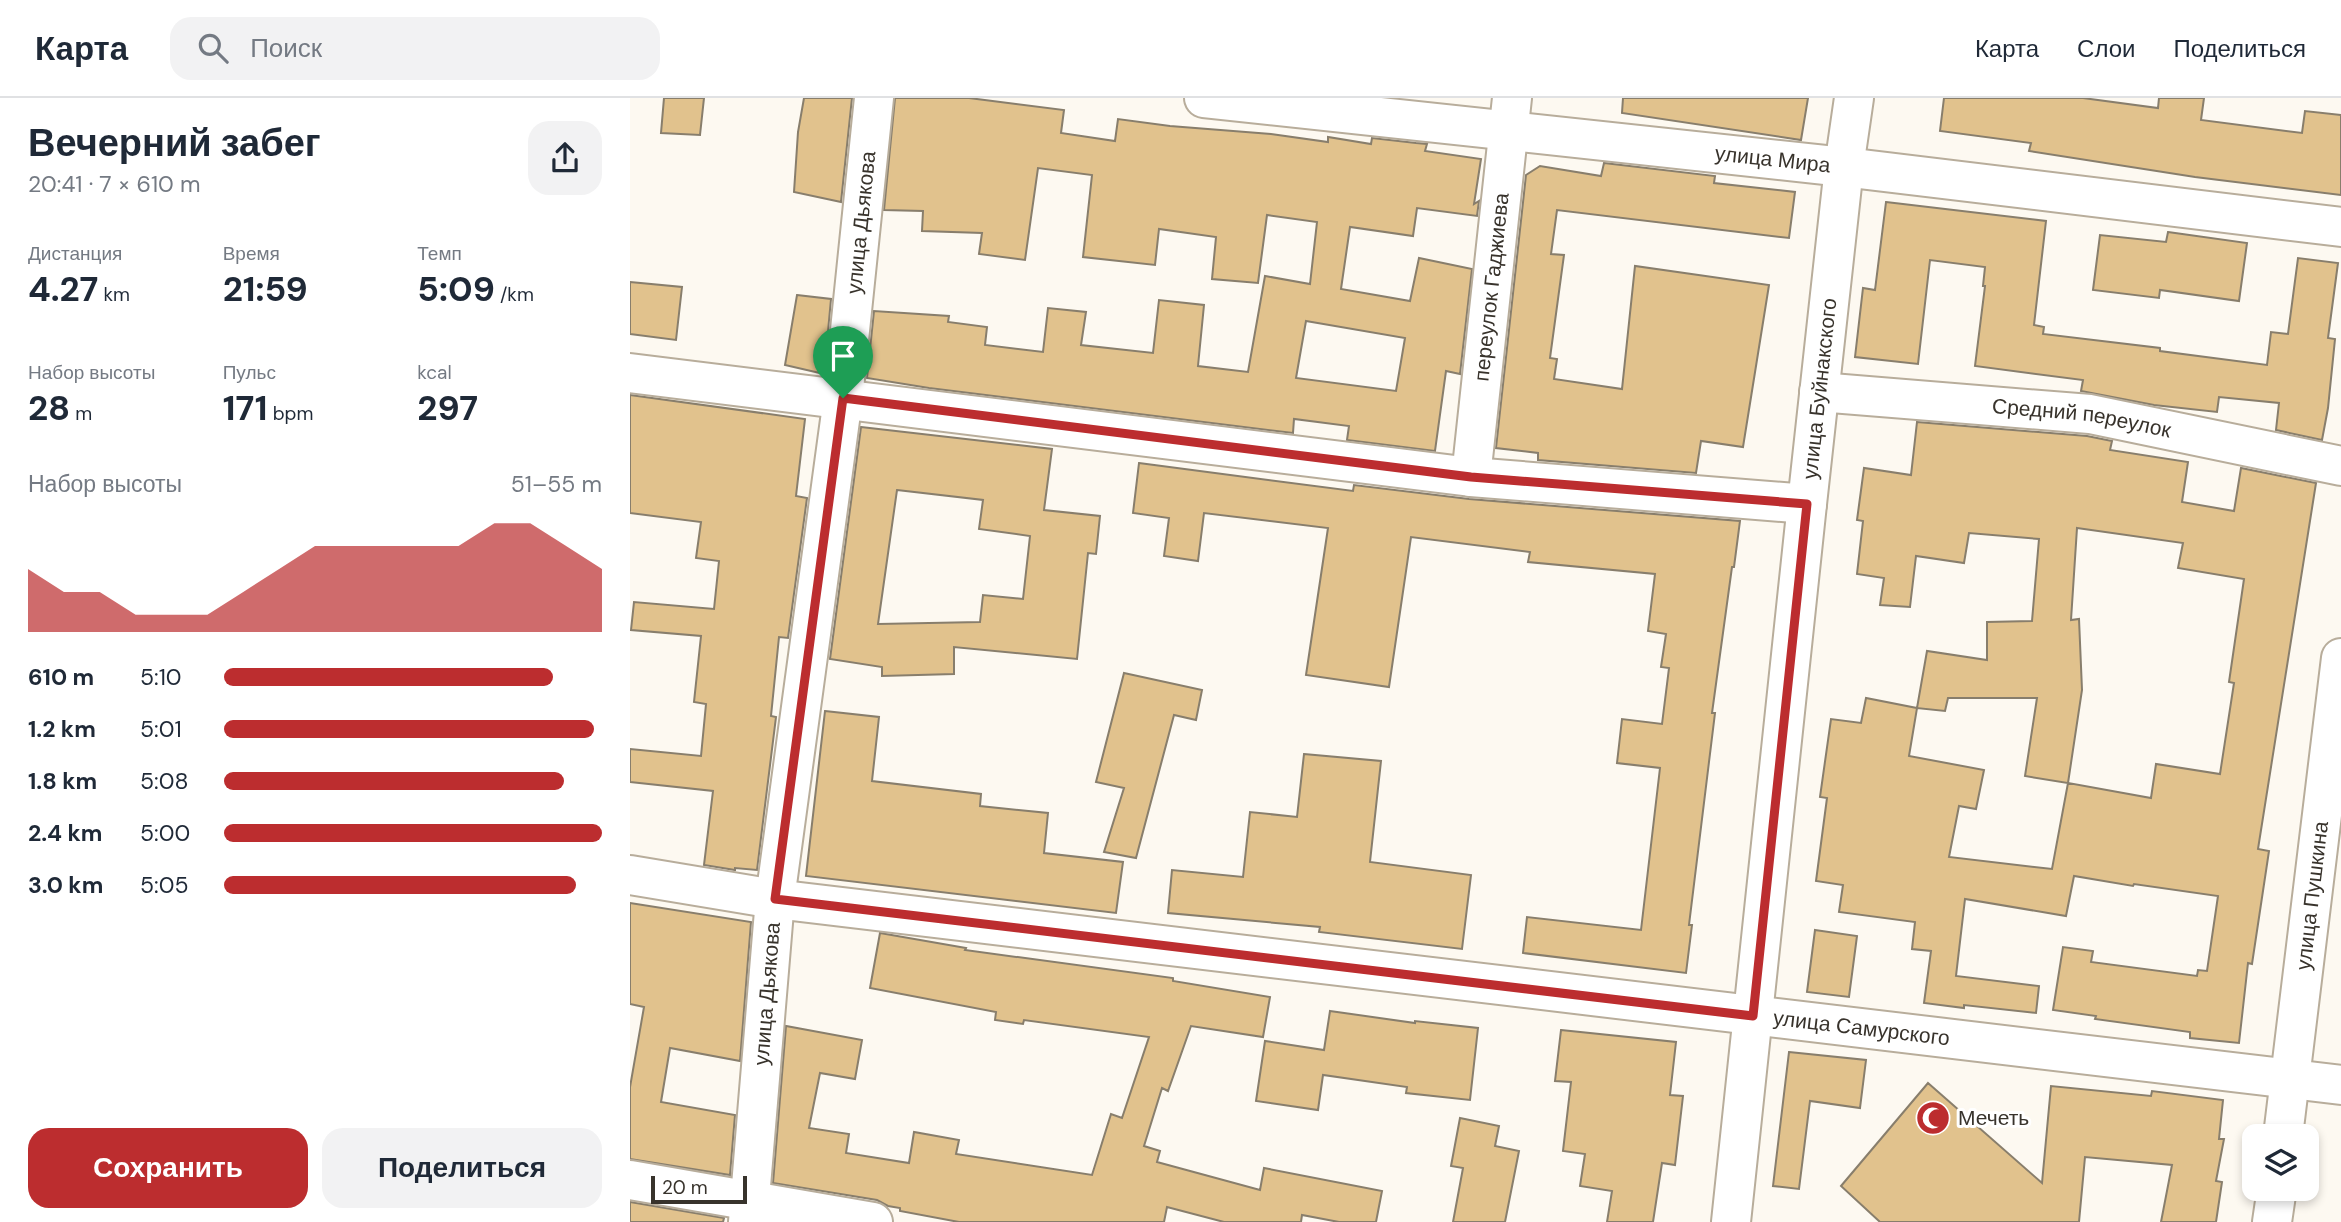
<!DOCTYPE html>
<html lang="ru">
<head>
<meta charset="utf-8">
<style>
	:root { --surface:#fff; --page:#f2f2f3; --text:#1f2937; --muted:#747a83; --line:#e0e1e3; --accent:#bc2d2f }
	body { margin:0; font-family:"DM Sans",sans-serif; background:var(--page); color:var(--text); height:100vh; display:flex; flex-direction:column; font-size:26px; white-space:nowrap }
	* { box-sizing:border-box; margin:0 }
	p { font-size:23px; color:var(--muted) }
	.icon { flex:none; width:38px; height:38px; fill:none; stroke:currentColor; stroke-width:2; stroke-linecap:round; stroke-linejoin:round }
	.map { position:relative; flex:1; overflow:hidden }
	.drawer { display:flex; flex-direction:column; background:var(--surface); width:630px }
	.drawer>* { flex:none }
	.buttons { position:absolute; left:1612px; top:1026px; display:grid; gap:14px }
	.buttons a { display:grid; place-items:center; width:77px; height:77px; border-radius:14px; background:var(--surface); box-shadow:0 4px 10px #0003; font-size:35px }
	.scale { position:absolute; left:21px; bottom:18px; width:96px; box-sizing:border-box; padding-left:7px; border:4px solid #38332c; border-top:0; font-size:19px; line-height:24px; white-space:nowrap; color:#38332c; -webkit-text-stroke:5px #fff; paint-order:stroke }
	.pin { position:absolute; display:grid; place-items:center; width:60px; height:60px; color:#fff; margin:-72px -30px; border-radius:50% 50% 50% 0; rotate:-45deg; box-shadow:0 0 7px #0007 }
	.pin .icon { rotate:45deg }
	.round { display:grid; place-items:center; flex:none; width:74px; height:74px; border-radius:21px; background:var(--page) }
	.overview { display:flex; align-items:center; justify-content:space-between; height:119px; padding:0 28px }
	h1 { font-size:38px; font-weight:700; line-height:52px }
	.figures { display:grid; grid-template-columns:repeat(3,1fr); gap:10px; height:119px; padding:7px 28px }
	.figures div { display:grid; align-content:center }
	.figures b { font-size:35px; font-weight:700 }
	.figures small { font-size:19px; font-weight:400 }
	.figures p { font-size:19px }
	.chart { height:196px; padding:14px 28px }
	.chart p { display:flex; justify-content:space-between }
	.chart svg { width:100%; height:126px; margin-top:7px; fill:var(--accent); opacity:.7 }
	.button { display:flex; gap:14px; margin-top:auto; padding:14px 28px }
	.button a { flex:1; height:80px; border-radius:21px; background:var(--accent); color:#fff; font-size:28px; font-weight:700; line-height:80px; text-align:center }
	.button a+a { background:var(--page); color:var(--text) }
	ul { padding:0 28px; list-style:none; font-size:23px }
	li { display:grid; grid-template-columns:112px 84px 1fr; align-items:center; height:52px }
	li i { height:18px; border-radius:9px; background:var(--accent) }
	header { display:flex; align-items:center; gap:42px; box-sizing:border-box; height:98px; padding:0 35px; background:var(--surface); border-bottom:2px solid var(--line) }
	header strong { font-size:33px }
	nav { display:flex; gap:38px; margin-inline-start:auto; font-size:24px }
	.search { width:490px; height:63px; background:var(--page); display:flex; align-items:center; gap:18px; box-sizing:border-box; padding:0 24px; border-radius:21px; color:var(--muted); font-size:26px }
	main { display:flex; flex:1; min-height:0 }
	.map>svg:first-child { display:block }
	.building { fill:#e1c28d; stroke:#887e6c; stroke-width:2; fill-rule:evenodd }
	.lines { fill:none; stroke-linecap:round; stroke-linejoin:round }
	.minor-casing { stroke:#b8ad9b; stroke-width:42 }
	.minor { stroke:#fff; stroke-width:38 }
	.route-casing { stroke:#fff; stroke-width:14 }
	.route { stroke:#bc2d2f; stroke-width:9 }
	.labels { text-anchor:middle; stroke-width:6; stroke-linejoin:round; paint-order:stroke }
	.street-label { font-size:21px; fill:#38332c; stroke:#fff }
	.poi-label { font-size:21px; fill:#38332c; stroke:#fff; text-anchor:start }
</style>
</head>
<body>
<header>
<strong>Карта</strong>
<div class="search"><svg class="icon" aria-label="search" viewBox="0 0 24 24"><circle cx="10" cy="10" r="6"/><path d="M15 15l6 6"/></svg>Поиск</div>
<nav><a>Карта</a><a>Слои</a><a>Поделиться</a></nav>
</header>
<main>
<section class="drawer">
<div class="overview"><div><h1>Вечерний забег</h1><p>20:41 · 7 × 610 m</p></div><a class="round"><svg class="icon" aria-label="share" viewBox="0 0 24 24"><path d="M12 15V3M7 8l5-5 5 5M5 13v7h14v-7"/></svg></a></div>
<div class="figures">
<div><p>Дистанция</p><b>4.27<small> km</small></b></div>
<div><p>Время</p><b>21:59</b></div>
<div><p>Темп</p><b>5:09<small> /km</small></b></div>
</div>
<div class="figures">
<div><p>Набор высоты</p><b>28<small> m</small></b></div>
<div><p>Пульс</p><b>171<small> bpm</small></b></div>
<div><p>kcal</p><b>297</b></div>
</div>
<div class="chart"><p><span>Набор высоты</span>51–55 m</p>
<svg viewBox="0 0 160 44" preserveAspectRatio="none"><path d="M0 44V22L10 30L20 30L30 38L40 38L50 38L60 30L70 22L80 14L90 14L100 14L110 14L120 14L130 6L140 6L150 14L160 22V44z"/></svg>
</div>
<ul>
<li><b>610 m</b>5:10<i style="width:87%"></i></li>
<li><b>1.2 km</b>5:01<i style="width:98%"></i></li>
<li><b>1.8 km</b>5:08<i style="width:90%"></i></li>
<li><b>2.4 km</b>5:00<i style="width:100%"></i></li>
<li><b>3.0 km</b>5:05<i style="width:93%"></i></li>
</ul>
<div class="button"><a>Сохранить</a><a>Поделиться</a></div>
</section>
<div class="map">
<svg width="1711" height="1124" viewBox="0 0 1711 1124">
	<rect width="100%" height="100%" fill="#fdf9f1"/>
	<path class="building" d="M34,0H74L70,37L31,35Z
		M174,0H222L211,104L164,94L168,34Z
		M265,0H339L434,12L431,35L485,43L488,21L540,28L641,36L698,44V39L741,46L742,40L786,45L797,46L795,53L851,61L844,106L849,103L847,118L787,110L783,138L720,129L711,191L780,203L789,160L842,171L830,276L816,273L805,353L717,342L719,328L664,321L663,335L299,290L237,280L244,213L319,218L318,224L357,229L355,247L413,254L418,210L456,214L451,247L523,255L529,202L574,207L568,268L618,274L635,178L680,186L687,124L637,117L628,185L582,181L586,139L529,131L525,167L453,159L462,77L408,70L395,162L349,156L352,135L292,133L293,113L254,112ZM676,223L775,240L766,293L666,280Z
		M993,0H1178L1171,42L992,15Z
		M1314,0H1453L1528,10L1529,0H1574L1571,22L1672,35L1675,13L1711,17V97L1565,79L1399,53L1401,45L1310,33Z
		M974,65L1085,78L1084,85L1165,94L1159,140L927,112L921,156L934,157L920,260L927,261L924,281L992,291L1005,168L1139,187L1113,349L1071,343L1066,375L908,362V355L866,350L896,77L910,68L971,78Z
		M1256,104L1416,123L1404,227L1414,229L1413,236L1530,250V253L1637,267L1641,234L1658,236L1668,160L1708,165L1698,240L1705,241L1698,310L1692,342L1646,332L1649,305L1589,299L1587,314L1524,307L1451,293L1453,282L1345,268L1355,188H1353L1355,169L1300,162L1288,266L1225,259L1233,190L1245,192Z
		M1538,134L1617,145L1609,203L1530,192L1529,200L1463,192L1470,137L1536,144Z
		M0,184L52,189L46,242L0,236Z
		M167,197L201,201L194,276L155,267Z
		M0,297L175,321L166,398L177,400L158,540L149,539L141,618L146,619L127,772L105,770V772L74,767L83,693L0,684V651L71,658L76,606L64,604L71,538L1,532L4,504L84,511L89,463L66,460L71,424L0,415Z
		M1287,324L1457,338L1482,343L1480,352L1558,364L1552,404L1604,413L1611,370L1686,385L1628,751L1639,753L1622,866L1618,865L1609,945L1560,940V934L1465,921L1466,918L1423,912L1433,849L1463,853L1461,864L1567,878L1568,872L1577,873L1588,798L1504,786L1503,788L1444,778L1436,818L1335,801L1326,878L1409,888L1406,915L1334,907V910L1294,905L1301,853L1282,851L1285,824L1209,814L1213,787L1186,783L1197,700L1190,699L1201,621L1231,625L1236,600L1287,610L1297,553L1357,562V524L1402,523L1409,441L1339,435L1334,465L1286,458L1280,509L1250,507L1254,480L1227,476L1233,423L1227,422L1234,370L1281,377ZM1447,430L1553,445L1548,470L1614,481L1599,584L1604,585L1590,676L1526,666L1521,700L1438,685L1452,592L1449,521L1441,522ZM1318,600H1407L1395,678L1438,685L1422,771L1319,759L1329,708L1346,711L1354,672L1279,658L1287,610L1315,613Z
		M231,329L422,351L414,412L470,418L466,456L458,455L447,561L324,549V576L252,578V569L200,561ZM267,392L353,402L349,431L400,438L393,501L353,497L350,524L248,526Z
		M509,365L723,393L724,387L839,401L1110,423L1104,469H1102L1082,615H1085L1059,827H1062L1056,875L893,855L897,819L1011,832L1030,670L987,665L992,621L1032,626L1039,570L1031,569L1036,536L1018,533L1025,476L898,464L900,454L781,439L759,589L676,577L698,430L574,415L568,463L534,458L539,420L503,415Z
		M494,575L572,592L566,622L544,617L506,760L474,754L494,690L466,684Z
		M195,613L249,619L242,683L351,696L350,708L418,715L414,755L493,764L486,815L176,778Z
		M674,656L751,663L740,764L841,777L832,851L689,834L690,829L538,815L542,772L613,779L620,714L667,719Z
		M0,805L121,824L110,963L40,950L31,1004L105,1017L100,1077L0,1061V989L14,909L0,906Z
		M1185,832L1227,838L1219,899L1177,894Z
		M250,835L336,850L335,852L543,880V883L640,899L633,939L561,928L538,993L532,990L514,1048L530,1053L527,1064L630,1092L634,1070L752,1093L746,1124H709L672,1117L671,1124H594L537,1109L534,1124H329L270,1113V1110L258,1108L247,1102L143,1085L156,928L232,942L225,981L190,975L179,1030L219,1036L216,1055L279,1065L284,1034L329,1042L326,1056L462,1077L481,1016L492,1020L519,939L394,922L393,926L365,922L366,914L240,890Z
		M700,913L785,925V923L848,930L840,1002L776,995L777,989L693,977L688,1012L626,1003L635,943L694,952Z
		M931,932L1046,944L1040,997L1053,998L1045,1067L1032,1065L1023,1124H977L982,1093L950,1088L955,1056L933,1053L941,984L925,983Z
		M1159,954L1236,962L1230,1010L1180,1003L1169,1091L1143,1088Z
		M1298,985L1412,1085L1421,988L1521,998L1522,993L1593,1002L1589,1041H1594L1586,1083L1592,1084L1586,1124H1531L1542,1067L1455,1059L1449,1124H1250L1211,1088Z
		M830,1020L869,1028L865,1048L889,1053L875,1124H823L833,1070L821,1068Z
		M0,1104L94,1120L93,1124H0Z"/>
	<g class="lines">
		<g class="minor-casing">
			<g id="minor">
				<path id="s1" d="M574,0L1214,69L1711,129"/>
				<path d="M0,275L841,379L1177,406"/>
				<path id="s2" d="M1189,294L1460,316L1711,368"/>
				<path id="s3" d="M841,379L882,0"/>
				<path id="s4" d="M0,777L145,801L1711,987"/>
				<path id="s5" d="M1653,1038L1711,560"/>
				<path d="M0,1082L243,1124"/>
				<path id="s6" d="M118,1124L145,801L213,300L244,0"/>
				<path id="s7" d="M1101,1124L1177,406L1214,69L1224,0"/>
				<path d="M1642,1124L1647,1090"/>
			</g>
		</g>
		<use href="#minor" class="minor"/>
	</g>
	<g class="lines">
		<g class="route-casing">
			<path id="route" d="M213,300L841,379L1177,406L1123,918L145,801Z"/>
		</g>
		<use href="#route" class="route"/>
	</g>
	<defs>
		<g id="mosque-disc" transform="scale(1.75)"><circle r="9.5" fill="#bc2d2f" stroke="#fff"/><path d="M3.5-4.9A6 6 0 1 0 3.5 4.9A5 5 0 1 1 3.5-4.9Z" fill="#fff"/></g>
	</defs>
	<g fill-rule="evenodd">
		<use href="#mosque-disc" x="1303" y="1020"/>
	</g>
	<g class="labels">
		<g class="street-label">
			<text dy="7" stroke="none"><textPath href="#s1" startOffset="572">улица Мира</textPath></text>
			<text dy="7" stroke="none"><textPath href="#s6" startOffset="1006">улица Дьякова</textPath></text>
			<text dy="7" stroke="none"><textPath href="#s3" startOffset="191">переулок Гаджиева</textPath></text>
			<text dy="7" stroke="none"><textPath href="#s7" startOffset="838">улица Буйнакского</textPath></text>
			<text dy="7" stroke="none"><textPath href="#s2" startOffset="264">Средний переулок</textPath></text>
			<text dy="7" stroke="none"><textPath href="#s5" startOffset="242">улица Пушкина</textPath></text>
			<text dy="7" stroke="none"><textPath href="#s6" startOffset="229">улица Дьякова</textPath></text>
			<text dy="7" stroke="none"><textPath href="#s4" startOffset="1241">улица Самурского</textPath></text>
		</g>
		<g class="poi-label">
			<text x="1328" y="1027">Мечеть</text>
		</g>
	</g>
</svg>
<div class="buttons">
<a><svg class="icon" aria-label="layers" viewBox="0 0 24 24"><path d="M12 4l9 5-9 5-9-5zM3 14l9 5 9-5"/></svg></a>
</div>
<div class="scale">20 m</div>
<div class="pin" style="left:213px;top:300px;background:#1e9e55"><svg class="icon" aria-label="arrive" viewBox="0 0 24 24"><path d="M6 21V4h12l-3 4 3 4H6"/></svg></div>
</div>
</main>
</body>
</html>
